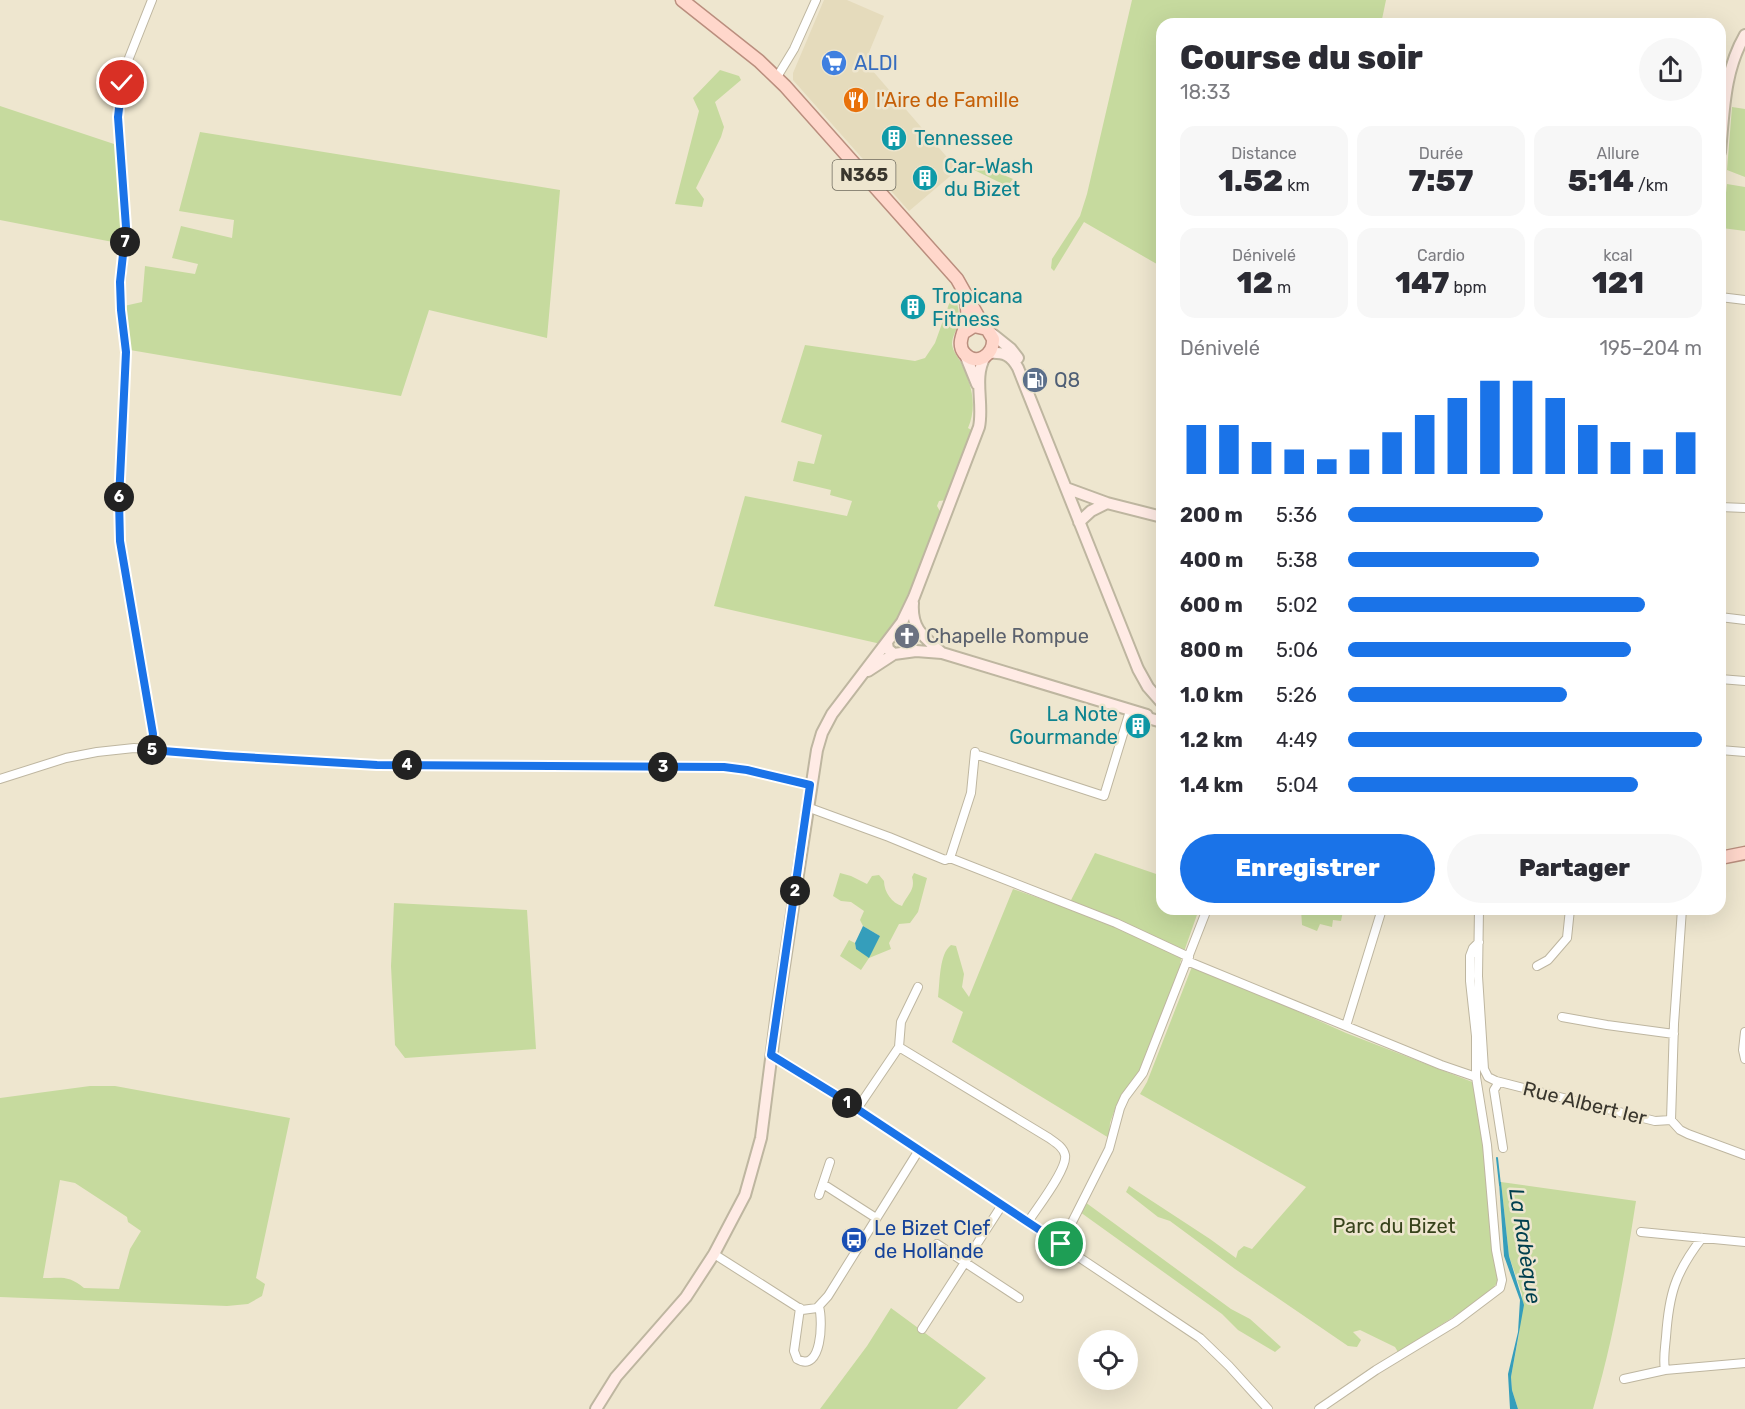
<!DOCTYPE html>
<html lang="fr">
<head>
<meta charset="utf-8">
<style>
	:root { --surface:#fff; --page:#f7f7f7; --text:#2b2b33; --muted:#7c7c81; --accent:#1a73e8 }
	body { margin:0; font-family:Rubik,sans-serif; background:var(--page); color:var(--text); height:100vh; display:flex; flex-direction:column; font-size:22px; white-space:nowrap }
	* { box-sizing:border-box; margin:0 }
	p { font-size:20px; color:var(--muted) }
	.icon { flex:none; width:33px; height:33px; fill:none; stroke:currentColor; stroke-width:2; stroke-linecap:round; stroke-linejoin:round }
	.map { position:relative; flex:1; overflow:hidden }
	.details { position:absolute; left:1156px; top:18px; width:570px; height:897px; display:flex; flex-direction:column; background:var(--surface); border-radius:18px; box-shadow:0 6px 24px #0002 }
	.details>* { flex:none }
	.tools { position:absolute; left:1078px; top:1330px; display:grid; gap:12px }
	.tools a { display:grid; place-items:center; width:60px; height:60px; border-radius:50%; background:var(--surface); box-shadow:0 6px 24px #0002; font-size:30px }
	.pin { position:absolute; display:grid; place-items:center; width:51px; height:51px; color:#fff; margin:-26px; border:3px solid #fff; border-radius:50%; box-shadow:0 2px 6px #0007 }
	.km { position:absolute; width:30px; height:30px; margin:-15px; border-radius:50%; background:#222; color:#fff; font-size:16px; line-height:30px; text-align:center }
	.round { display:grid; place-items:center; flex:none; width:63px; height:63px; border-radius:32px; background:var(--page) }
	.head { display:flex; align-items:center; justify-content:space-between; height:102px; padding:0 24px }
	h1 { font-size:33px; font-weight:800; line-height:45px }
	.stats { display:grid; grid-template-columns:repeat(3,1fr); gap:9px; height:102px; padding:6px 24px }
	.stats div { display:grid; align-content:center; border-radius:15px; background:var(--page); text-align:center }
	.stats b { font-size:30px; font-weight:800 }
	.stats small { font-size:16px; font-weight:400 }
	.stats p { font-size:16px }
	.chart { height:168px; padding:12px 24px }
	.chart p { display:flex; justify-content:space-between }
	.chart svg { width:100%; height:108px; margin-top:6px; stroke:var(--accent); stroke-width:6 }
	.action { display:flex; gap:12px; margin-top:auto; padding:12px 24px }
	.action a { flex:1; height:69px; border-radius:36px; background:var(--accent); color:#fff; font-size:24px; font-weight:800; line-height:69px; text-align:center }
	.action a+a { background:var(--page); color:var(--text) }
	ul { padding:0 24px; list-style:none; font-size:20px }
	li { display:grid; grid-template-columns:96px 72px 1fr; align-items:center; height:45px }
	li i { height:15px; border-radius:8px; background:var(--accent) }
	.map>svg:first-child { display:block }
	.built { fill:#e5dbbc }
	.green { fill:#c6da9e; fill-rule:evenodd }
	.water { fill:#359ebb }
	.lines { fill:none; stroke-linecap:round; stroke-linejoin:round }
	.stream { stroke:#359ebb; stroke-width:2 }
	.street-casing { stroke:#beb6a0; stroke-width:10 }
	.secondary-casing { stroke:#beb6a0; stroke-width:14 }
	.primary-casing { stroke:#ba8e7e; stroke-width:15 }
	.street { stroke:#fff; stroke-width:8 }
	.secondary { stroke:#ffebe5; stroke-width:10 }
	.primary { stroke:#ffd7cb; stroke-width:12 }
	.route-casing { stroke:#fff; stroke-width:12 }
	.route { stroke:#1a73e8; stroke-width:8 }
	.labels { text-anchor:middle; stroke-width:5; stroke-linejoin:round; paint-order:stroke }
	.shield { fill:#eee6cf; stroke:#6f6b5e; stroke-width:1.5 }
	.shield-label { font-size:18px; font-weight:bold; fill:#39362d }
	.shop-label { font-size:20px; fill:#366cbe; stroke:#eee6cf; text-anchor:start }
	.food-label { font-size:20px; fill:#c56008; stroke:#eee6cf; text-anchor:start }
	.culture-label { font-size:20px; fill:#0d838f; stroke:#eee6cf; text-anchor:start }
	.service-label { font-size:20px; fill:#4e5e75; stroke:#eee6cf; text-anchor:start }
	.worship-label { font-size:20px; fill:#5b616d; stroke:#eee6cf; text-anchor:start }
	.street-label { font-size:20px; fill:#39362d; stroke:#eee6cf }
	.park-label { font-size:20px; fill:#37431b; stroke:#eee6cf }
	.transit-label { font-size:20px; fill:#164399; stroke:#eee6cf; text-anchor:start }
	.water-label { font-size:21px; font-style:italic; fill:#003f4e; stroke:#eee6cf }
</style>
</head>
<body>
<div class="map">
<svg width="1745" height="1409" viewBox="0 0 1745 1409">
	<rect width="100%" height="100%" fill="#eee6cf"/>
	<path class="built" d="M824,0H847L884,16L865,62L952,163L955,172L909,211L793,80V73Z"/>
	<path class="green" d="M1132,0H1386L1381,24H1162V267L1084,222L1054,271L1051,268L1052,259L1080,216L1087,194Z
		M720,70L739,76L741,80L715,102L724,127L721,137L696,188L704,199L702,207L675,204L699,111L693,98Z
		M0,106L117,145L123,244L0,220Z
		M1732,107L1745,109V177L1727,170Z
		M200,132L560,190L547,338L429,310L401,396L130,350L124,306L142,302L145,266L195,274L198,264L172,258L181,226L232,238L234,220L179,211Z
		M969,160L1013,179L1007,186L970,168L967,170L963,166Z
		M1727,184L1745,187V231L1722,228Z
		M954,290C956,300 960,311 959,322C957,330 952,336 952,344C953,352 957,355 960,361C971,382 978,405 968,428L973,431L947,500L939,501L937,506L941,513L900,616L881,644L714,606L745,496L847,516L852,501L830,495L831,490L793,481L798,461L814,464L822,435L781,422L805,345L915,361L925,358L935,343Z
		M1095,853L1162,876V909H1199L1180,963L1183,966L1141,1071L1116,1106L1110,1123L1109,1138L952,1042L963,1012L938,997C940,982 939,954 951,945L956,946L964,974L962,987L969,997L1013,889L1067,908Z
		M840,873L851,876L867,884L872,876L879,875L884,881C884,892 892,903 902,906C907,895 916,890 912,877L914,873L927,878L918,912L910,923L899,924L889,943L891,949L869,958L861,970L840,956L849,940L855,943L856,949L880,936L863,926L860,920L864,911L851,902L841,901L833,896Z
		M394,903L527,910L536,1049L405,1058L395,1045L391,966Z
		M1301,909H1341L1343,911L1341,921L1333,920L1332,927L1320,924L1317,931L1302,925Z
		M1193,964L1346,1033L1475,1083L1485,1153L1490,1233L1498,1282L1485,1297L1398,1352L1395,1347L1360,1330L1353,1332L1361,1340L1357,1347L1348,1346L1235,1269L1170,1221L1158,1217L1126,1192L1129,1186L1210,1239L1236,1258L1238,1251L1244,1246L1252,1249L1306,1187L1140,1094L1147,1082Z
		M90,1086H115L290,1118L256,1278L265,1284L262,1296L248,1304L227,1306L0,1297V1098ZM60,1180L75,1183L127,1217L128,1222L141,1231L130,1249L119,1289L84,1288C69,1275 61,1278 43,1278Z
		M1501,1182L1636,1201C1625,1272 1613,1341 1593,1409H1518L1512,1390L1511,1377L1519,1334L1522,1294L1509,1256Z
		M1085,1202L1231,1309L1250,1319L1281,1347L1275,1352L1238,1330L1222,1314L1080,1212Z
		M891,1308L986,1378L957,1409H820L867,1346Z"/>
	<path class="water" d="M863,926L880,936L869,958L856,949L855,943Z
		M1499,1182H1501L1509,1256L1524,1305L1511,1377L1512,1390L1518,1409H1510L1508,1374L1518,1332L1520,1300L1504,1256Z"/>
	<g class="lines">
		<path class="stream" d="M1497,1158L1500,1185"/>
		<g class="street-casing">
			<path id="street" d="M777,77L794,49L816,0
				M1720,297L1745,300
				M1720,507L1745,508
				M1720,617L1745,620
				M1720,679L1745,681
				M151,750L153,734L120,541L119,500L126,352L121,310V282L126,227L118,116L122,83L129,58L152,0
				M1720,750L1745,752
				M975,754L1104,796L1130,711
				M0,779L66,758L97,752L134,748L227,756L377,765L724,767L746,770L810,785
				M807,807L889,837L945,860L950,858L1116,923L1189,957
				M950,858L971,793L975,752
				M1479,909L1478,976L1484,1069L1488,1077L1496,1081L1655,1121L1671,1120
				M1682,909L1674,1024L1671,1120L1680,1130L1688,1134L1745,1155
				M1187,961L1441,1065L1476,1077
				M1537,966L1548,960L1567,938L1570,909
				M918,987L901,1022L899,1047L1049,1138C1056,1143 1063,1147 1065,1155C1068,1169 1036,1209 1028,1222
				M1562,1017L1607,1025L1674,1034
				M1346,1026L1382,909
				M1745,1032L1743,1050L1745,1059
				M771,1055L836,1095L1200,1338L1229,1366L1268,1409
				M1499,1082L1494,1090L1503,1148
				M857,1109L899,1047
				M823,1184L876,1218
				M819,1195L830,1162
				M1641,1232L1745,1242
				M937,1244L1019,1298
				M1061,1244L1109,1149L1120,1108L1125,1097L1143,1073L1207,909
				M714,1254L802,1310L817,1308L828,1296L919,1150
				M800,1308L794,1351L797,1359C822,1374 823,1320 819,1307
				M922,1329L1002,1205
				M1665,1370C1663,1360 1665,1348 1666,1337C1669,1294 1675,1273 1702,1238
				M1624,1379L1665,1370L1745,1363
				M1319,1409L1376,1370L1455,1322L1500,1288L1502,1280L1496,1250L1487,1145L1476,1077V1036L1470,981V956L1473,948L1479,942"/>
		</g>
		<g class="secondary-casing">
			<path id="secondary" d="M1720,152C1724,111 1724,71 1745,35
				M991,333L1011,349L1018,358
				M964,352L977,384
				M989,353C1004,352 1011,355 1018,368L1138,669L1148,687L1162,703
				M1066,488L1107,503L1162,517
				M1079,522L1091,511L1107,503
				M913,603C911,629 924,637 942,653
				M887,643L888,649L894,654L916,651L942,653L1147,715L1148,718L1162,722
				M868,671L894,654
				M596,1409L616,1377L686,1297L714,1254L745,1195L761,1138L777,1012L817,750L822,733L832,714L902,622L914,597L979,427C984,404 973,377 985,357"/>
		</g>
		<g class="primary-casing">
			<path id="primary" d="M682,0L759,61L785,86L957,279L984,327
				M963,333L974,326L987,329L993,339C994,355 976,367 964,353C956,343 965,331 967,320C968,314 967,307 966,301
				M1720,858L1745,853"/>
		</g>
		<use href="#street" class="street"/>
		<use href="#secondary" class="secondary"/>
		<use href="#primary" class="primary"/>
	</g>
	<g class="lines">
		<g class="route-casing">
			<path id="route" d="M122,83L118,117L126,227L120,282L121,310L126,352L119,500L120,541L153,734L151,750L226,756L377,765L724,767L747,770L810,785L771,1055L836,1095L1061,1244"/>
		</g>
		<use href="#route" class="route"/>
	</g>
	<defs>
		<g id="supermarket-disc" transform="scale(1.35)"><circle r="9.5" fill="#3f7fe0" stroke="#eee6cf"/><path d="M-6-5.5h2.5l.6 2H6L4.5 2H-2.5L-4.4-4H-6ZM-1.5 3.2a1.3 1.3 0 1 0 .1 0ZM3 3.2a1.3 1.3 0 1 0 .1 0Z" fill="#fff"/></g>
		<g id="restaurant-disc" transform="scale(1.35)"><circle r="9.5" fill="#e8710a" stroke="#eee6cf"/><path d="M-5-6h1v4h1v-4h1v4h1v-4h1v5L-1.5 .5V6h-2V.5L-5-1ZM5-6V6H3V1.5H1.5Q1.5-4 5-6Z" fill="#fff"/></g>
		<g id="building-disc" transform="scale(1.35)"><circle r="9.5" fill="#0f9aa8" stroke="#eee6cf"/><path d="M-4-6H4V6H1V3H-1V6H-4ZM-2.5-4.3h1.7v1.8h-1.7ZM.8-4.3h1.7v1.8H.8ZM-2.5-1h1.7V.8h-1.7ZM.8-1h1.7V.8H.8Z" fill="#fff"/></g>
		<g id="fuel-disc" transform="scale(1.35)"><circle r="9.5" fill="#5c6f8a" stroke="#eee6cf"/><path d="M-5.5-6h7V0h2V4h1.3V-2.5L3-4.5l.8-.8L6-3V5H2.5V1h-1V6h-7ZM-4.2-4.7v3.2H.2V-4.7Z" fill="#fff"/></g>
		<g id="church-disc" transform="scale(1.35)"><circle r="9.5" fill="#6b7280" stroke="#eee6cf"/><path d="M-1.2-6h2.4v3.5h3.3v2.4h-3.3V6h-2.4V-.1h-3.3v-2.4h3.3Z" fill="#fff"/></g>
		<g id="bus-disc" transform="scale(1.35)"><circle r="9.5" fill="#1a4fb4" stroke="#eee6cf"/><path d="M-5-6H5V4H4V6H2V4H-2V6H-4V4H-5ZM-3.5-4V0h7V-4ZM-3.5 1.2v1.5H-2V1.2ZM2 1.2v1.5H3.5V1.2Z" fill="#fff"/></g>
	</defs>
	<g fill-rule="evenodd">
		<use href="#supermarket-disc" x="834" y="63"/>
		<use href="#restaurant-disc" x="856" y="100"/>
		<use href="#building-disc" x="894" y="138"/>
		<use href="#building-disc" x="925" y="178"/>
		<use href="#building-disc" x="913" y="307"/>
		<use href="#fuel-disc" x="1035" y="380"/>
		<use href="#church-disc" x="907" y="636"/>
		<use href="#building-disc" x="1138" y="726"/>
		<use href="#bus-disc" x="854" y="1240"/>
	</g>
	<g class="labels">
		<rect class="shield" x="832.5" y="160" width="63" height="30" rx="4.5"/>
		<g class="shield-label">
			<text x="864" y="181">N365</text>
		</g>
		<g class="shop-label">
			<text x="854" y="70">ALDI</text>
		</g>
		<g class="food-label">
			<text x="876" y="107">l'Aire de Famille</text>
		</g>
		<g class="culture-label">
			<text x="914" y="145">Tennessee</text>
			<text x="944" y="173">Car-Wash<tspan x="944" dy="23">du Bizet</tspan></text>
			<text x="932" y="303">Tropicana<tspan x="932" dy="23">Fitness</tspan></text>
			<text x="1118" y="721" text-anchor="end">La Note<tspan x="1118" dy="23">Gourmande</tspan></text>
		</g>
		<g class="service-label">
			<text x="1054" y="387">Q8</text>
		</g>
		<g class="worship-label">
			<text x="926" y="643">Chapelle Rompue</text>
		</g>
		<g class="street-label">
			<text transform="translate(1585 1103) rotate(14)" y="7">Rue Albert Ier</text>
		</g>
		<g class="park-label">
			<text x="1394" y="1233">Parc du Bizet</text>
		</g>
		<g class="transit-label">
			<text x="874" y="1235">Le Bizet Clef<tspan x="874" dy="23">de Hollande</tspan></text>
		</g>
		<g class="water-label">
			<text transform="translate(1525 1246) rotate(81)" y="7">La Rabèque</text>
		</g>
	</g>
</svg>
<div class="tools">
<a><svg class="icon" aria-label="locate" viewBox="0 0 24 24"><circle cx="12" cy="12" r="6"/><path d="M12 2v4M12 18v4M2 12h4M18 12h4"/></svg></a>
</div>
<div class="pin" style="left:1061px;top:1244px;background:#1e9e55"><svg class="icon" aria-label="arrive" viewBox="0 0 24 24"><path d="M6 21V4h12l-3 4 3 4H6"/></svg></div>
<div class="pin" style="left:122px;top:83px;background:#d93025"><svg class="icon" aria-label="check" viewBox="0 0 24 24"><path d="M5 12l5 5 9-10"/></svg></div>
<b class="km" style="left:847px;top:1103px">1</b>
<b class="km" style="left:795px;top:891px">2</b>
<b class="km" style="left:663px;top:767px">3</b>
<b class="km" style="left:407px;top:765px">4</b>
<b class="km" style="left:152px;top:750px">5</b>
<b class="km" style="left:119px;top:497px">6</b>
<b class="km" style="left:125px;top:242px">7</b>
<section class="details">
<div class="head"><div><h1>Course du soir</h1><p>18:33</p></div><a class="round"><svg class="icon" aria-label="share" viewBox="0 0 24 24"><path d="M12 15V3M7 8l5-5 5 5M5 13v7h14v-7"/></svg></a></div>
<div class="stats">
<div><p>Distance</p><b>1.52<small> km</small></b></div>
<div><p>Durée</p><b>7:57</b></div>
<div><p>Allure</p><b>5:14<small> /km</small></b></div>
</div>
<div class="stats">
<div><p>Dénivelé</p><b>12<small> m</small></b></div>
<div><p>Cardio</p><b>147<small> bpm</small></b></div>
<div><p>kcal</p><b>121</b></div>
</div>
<div class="chart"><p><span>Dénivelé</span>195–204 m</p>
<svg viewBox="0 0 160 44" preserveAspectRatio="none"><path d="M5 44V24M15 44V24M25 44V31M35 44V34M45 44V38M55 44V34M65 44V27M75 44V20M85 44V13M95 44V6M105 44V6M115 44V13M125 44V24M135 44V31M145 44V34M155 44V27"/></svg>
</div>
<ul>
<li><b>200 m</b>5:36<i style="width:55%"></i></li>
<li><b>400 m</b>5:38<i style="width:54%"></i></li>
<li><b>600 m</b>5:02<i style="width:84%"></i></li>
<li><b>800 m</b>5:06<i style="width:80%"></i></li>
<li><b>1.0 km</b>5:26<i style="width:62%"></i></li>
<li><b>1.2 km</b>4:49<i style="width:100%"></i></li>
<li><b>1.4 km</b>5:04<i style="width:82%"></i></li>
</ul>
<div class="action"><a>Enregistrer</a><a>Partager</a></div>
</section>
</div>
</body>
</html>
